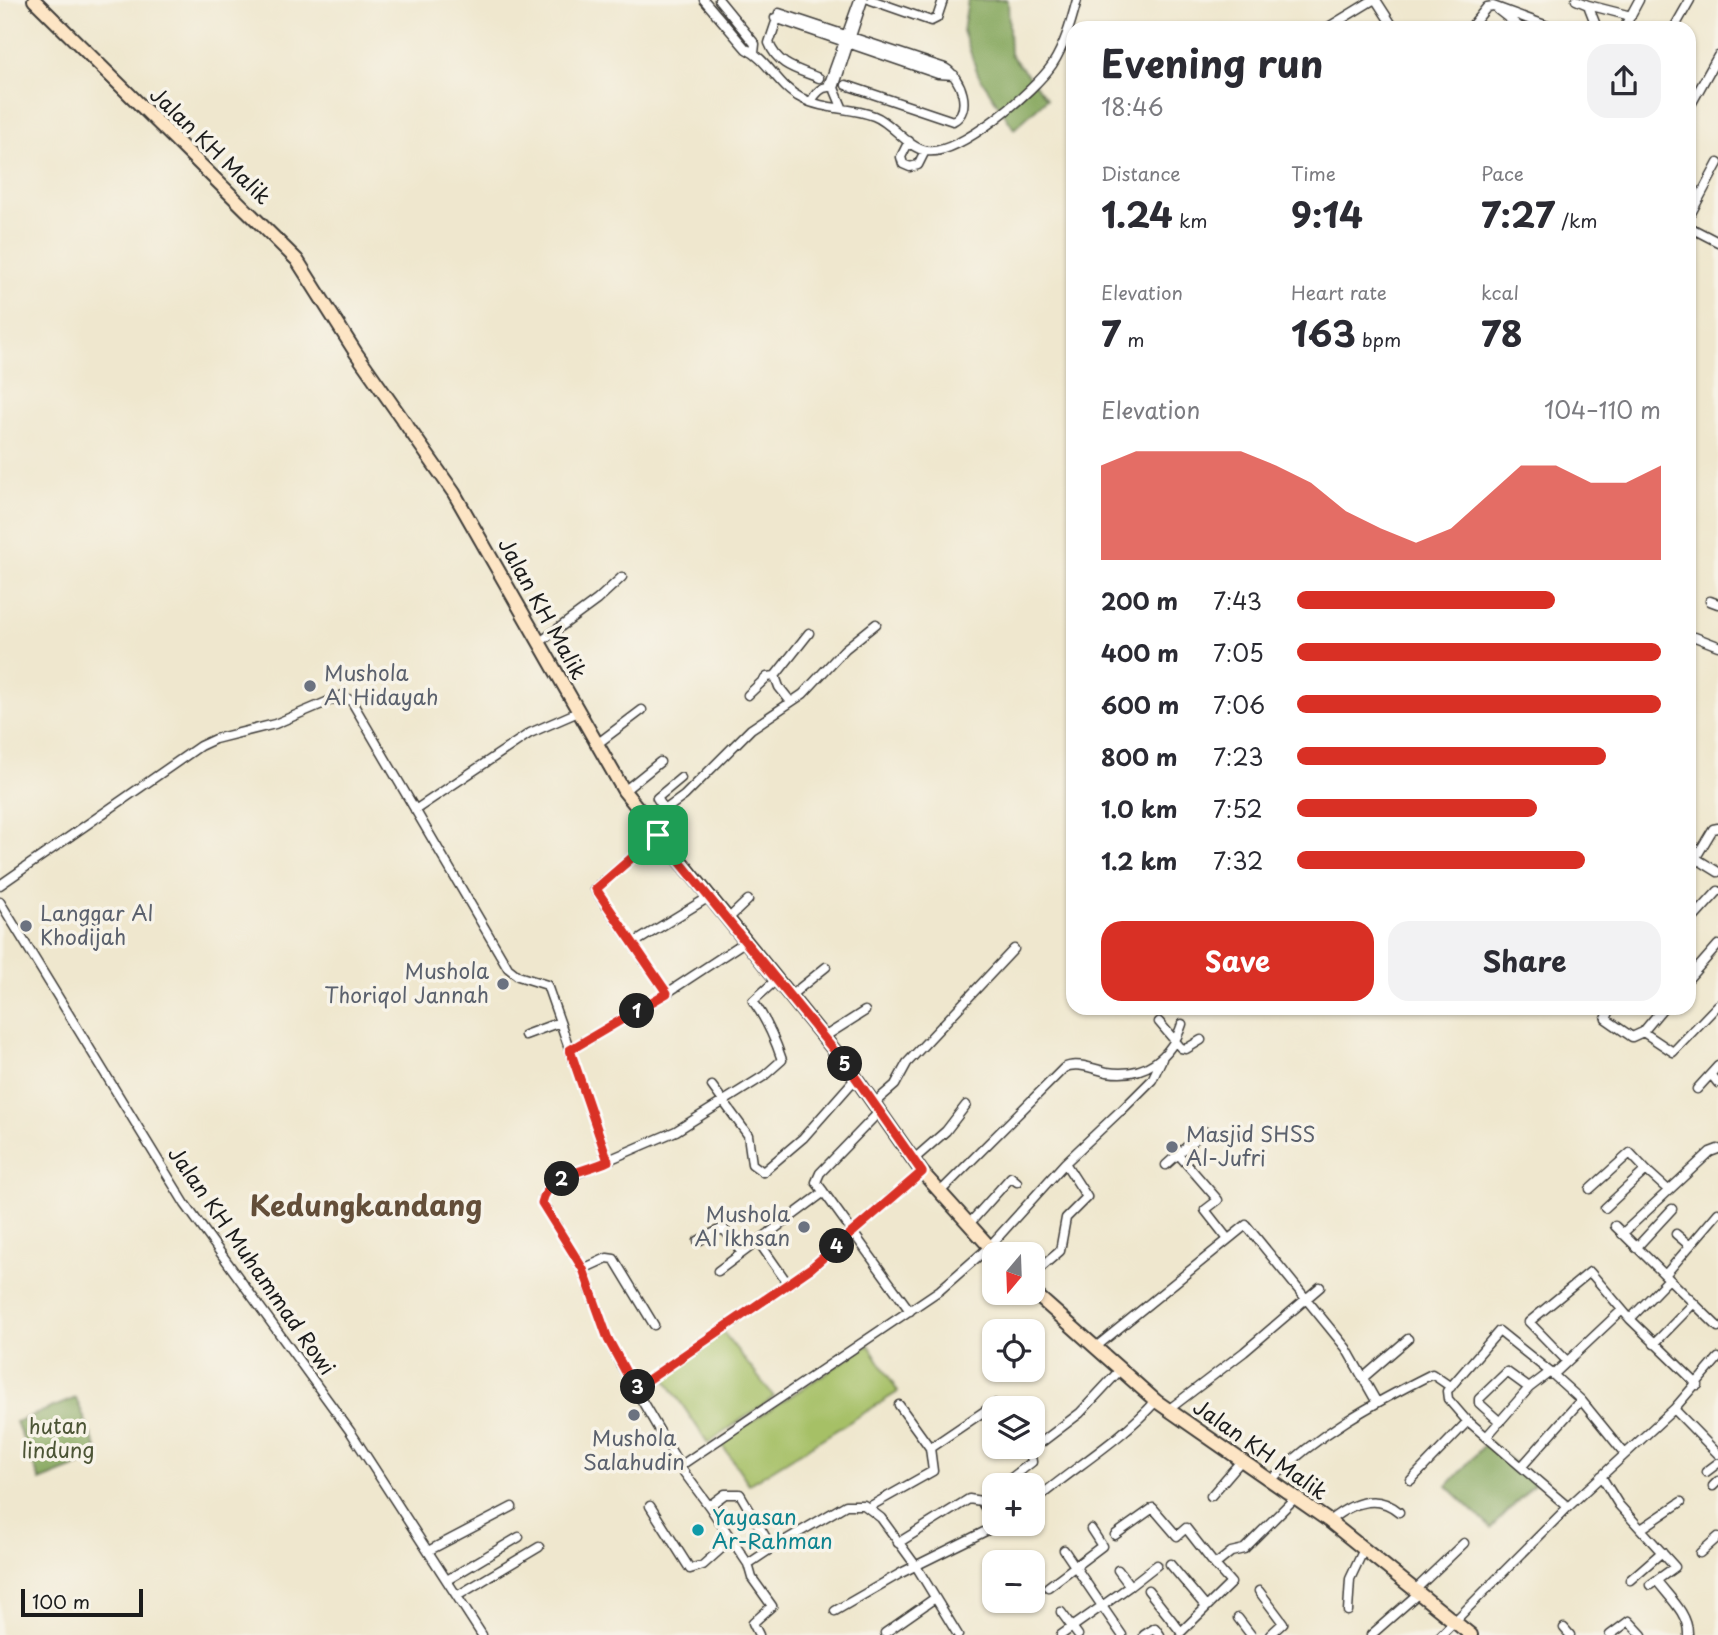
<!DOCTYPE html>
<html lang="en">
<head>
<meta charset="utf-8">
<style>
	:root { --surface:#fff; --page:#f2f2f3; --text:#2b2b33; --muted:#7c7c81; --accent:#d93025 }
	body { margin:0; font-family:"Playpen Sans",sans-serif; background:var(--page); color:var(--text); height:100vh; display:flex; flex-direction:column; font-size:26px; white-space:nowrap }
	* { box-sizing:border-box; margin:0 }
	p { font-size:23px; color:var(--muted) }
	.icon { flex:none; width:38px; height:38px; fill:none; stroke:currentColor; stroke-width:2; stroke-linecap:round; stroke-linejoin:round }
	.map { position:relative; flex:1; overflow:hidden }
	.sheet { position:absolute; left:1066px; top:21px; width:630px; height:994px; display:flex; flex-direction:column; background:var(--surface); border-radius:21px; box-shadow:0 2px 5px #0004 }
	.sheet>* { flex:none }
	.needle { width:46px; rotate:199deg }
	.controls { position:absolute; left:982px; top:1242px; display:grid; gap:14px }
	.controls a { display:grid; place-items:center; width:63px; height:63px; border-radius:14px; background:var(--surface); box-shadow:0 2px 5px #0004; font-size:35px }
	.scale { position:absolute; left:21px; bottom:18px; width:122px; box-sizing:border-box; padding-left:7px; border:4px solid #1c1c1c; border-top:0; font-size:19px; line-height:24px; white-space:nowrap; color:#1c1c1c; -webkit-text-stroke:5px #f7f3e8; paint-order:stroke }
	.pin { position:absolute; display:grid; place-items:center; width:60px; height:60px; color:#fff; margin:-30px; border-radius:14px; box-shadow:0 4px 10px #0006 }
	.km { position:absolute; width:35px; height:35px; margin:-18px; border-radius:50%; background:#222; color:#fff; font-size:19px; line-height:35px; text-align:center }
	.round { display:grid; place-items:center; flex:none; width:74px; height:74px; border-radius:21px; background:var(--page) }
	.overview { display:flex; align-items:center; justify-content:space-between; height:119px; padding:0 35px }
	h1 { font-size:38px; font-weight:700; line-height:52px }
	.metrics { display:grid; grid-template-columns:repeat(3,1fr); gap:10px; height:119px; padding:7px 35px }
	.metrics div { display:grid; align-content:center }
	.metrics b { font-size:35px; font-weight:700 }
	.metrics small { font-size:19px; font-weight:400 }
	.metrics p { font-size:19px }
	.chart { height:196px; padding:14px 35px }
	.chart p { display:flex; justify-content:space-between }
	.chart svg { width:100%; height:126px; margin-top:7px; fill:var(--accent); opacity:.7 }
	.action { display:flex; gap:14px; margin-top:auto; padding:14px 35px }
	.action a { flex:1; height:80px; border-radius:21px; background:var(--accent); color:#fff; font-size:28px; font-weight:700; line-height:80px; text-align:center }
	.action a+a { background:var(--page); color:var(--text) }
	ul { padding:0 35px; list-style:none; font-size:23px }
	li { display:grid; grid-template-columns:112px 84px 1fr; align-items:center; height:52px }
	li i { height:18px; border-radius:9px; background:var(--accent) }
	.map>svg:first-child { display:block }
	.green { fill:#a6c066; stroke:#616e41; stroke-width:2 }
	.forest { fill:#84a65b; stroke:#50613c; stroke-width:2 }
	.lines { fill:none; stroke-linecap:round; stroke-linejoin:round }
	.street-casing { stroke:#3c3a37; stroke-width:11 }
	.secondary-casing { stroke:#3c3a37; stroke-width:16 }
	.street { stroke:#fff; stroke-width:8 }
	.secondary { stroke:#fde5c5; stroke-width:12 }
	.route-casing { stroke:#fff; stroke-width:14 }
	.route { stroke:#d93025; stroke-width:9 }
	.worship-dot { fill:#6b7280; stroke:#f7f3e8; stroke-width:2.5 }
	.culture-dot { fill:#0f9aa8; stroke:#f7f3e8; stroke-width:2.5 }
	.labels { text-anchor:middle; stroke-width:7; stroke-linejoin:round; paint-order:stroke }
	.street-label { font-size:21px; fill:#1c1c1c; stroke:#f7f3e8 }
	.worship-label { font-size:21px; fill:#5b616d; stroke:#f7f3e8; text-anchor:start }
	.park-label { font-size:21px; fill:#4c5536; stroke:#f7f3e8 }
	.culture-label { font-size:21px; fill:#0d838f; stroke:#f7f3e8; text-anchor:start }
	.district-label { font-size:28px; font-weight:bold; fill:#634e39; stroke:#f7f3e8 }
</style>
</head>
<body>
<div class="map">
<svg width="1718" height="1635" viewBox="0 0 1718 1635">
	<rect width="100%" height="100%" fill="#f7f3e8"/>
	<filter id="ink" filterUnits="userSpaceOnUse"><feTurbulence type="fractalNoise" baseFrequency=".0143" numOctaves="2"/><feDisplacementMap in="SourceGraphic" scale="14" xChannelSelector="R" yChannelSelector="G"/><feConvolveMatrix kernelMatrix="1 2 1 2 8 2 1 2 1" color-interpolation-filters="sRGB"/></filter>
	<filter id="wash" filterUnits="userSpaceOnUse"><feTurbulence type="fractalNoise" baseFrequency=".00686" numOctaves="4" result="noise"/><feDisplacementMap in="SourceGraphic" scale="28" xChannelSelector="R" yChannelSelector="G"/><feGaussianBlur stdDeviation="1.57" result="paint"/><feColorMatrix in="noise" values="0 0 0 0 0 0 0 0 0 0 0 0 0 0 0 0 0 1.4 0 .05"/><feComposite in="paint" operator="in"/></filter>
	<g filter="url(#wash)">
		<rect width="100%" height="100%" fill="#efe7ce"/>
		<path class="green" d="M723,1332L774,1397L708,1443L661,1373Z
			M869,1345L898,1392L749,1484L720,1442Z"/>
		<path class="forest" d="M968,0H1008L1010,54L1047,99L1014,129L978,74L963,31Z
			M76,1398L100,1457L40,1481L16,1422Z
			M1488,1441L1536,1482L1491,1528L1447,1486Z"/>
	</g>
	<g filter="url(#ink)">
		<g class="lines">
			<g class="street-casing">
				<path id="street" d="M704,0L746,49C768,59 778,87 801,98C824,110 850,107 874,116C893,123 907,148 927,151C959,156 1035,90 1052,65C1065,45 1071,22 1077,0
					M719,0L755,44L754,53
					M871,0L931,21L937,18L943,0
					M1376,0L1394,28
					M1576,0L1588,5L1597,28
					M1588,5L1631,16
					M1498,10L1521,28
					M775,18L938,74L954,75
					M1327,28L1373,0
					M1470,28L1487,7L1493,6L1553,28
					M1624,28L1639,0
					M1674,28L1690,0
					M819,78C797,69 778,66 769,43L779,13L945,68C961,77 973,111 953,121L846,85
					M828,86L859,0
					M834,88L863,0
					M811,102C816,92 823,84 834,88L842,107
					M1689,108L1718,56
					M909,141L901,157L903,164L910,167L918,165L925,151
					M1689,217L1718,163
					M1689,227L1718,242
					M1710,601L1718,604
					M1695,637L1718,646
					M540,642L597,600L622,577
					M748,695L767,677L775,676
					M791,702L779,687L775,676L809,633
					M597,744L642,710
					M624,791L660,762
					M415,810L530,733L576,713
					M665,810L657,798L681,778
					M648,822L684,796L751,729L803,694L845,649L876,624
					M658,835L595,889L667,993
					M1697,859L1718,872
					M1689,869L1713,829L1718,828
					M0,885L200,746L215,739L275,724L343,695L352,702L508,968L518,976L547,985L560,1022
					M0,902L185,1204L350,1431L482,1635
					M728,919L748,900
					M1689,923L1718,891
					M634,943L709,897
					M1689,978L1718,945
					M790,996L826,967
					M1611,1008L1606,1019L1632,1037L1643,1032L1663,1008
					M1159,1022L1181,1048L1186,1049L1201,1040
					M1643,1032L1673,1052L1718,1005
					M525,1035L560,1022L608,1161
					M824,1037L865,1011
					M570,1050L667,993L746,941
					M1711,1074L1718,1083
					M712,1086L748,1135L752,1164L763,1172L803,1138L856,1078
					M1697,1089L1718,1066
					M873,1104L895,1085L907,1063L1014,949
					M1121,1111L1152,1080L1162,1059
					M1178,1154L1218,1200L1205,1210L1227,1238
					M913,1160L946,1131L966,1105
					M1065,1163L1119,1112
					M1166,1165L1204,1131
					M1590,1189L1630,1153L1646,1170
					M823,1191L910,1311
					M939,1193L1064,1068C1076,1061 1094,1069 1107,1072C1144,1078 1171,1058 1182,1024
					M1605,1208L1646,1170L1667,1189
					M969,1224L1011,1177L1017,1182
					M1615,1226L1718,1327
					M1622,1234L1710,1152L1718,1149
					M1676,1234L1690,1246
					M698,1241L723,1228L742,1253
					M758,1241L788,1284
					M1636,1248L1672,1209
					M583,1269L607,1258L614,1259L654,1325
					M718,1271L820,1195L823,1191L816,1182L820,1173L879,1112
					M1665,1275L1718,1213
					M1630,1319L1669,1279
					M1654,1344L1694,1303
					M1097,1346L1246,1225L1346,1348L1376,1401
					M1566,1360L1529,1322L1590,1272L1630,1319L1698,1385
					M1553,1375L1622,1310
					M1364,1377L1408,1339
					M635,1389L811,1268L922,1172
					M899,1405L930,1448
					M1674,1409L1718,1454
					M1168,1410L1244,1352L1320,1287
					M1467,1421L1448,1399L1447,1391L1499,1331L1550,1372
					M1500,1422L1479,1403V1399L1507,1372L1529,1388
					M1488,1435L1529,1388L1550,1372L1581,1400L1625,1454
					M1523,1465L1581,1400
					M680,1466L940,1290L989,1247L1065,1163L1087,1197L1066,1218L1060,1251L1032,1275
					M1706,1472L1718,1463
					M1601,1476L1619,1505L1675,1567L1650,1585
					M1271,1480C1317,1434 1374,1403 1432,1374L1451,1387
					M1411,1480L1468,1421L1568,1507
					M1001,1486L1032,1462L1030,1451L1080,1413L1120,1370
					M1713,1486L1718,1481
					M1211,1496L1241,1461
					M981,1501L994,1522
					M1032,1503C1073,1468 1120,1441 1156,1401
					M650,1506L690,1569L703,1565L732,1539
					M709,1506L748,1564
					M869,1507L933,1471L930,1448L995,1404L1000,1409
					M1329,1521C1350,1504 1376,1492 1399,1512
					M1641,1529L1681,1502
					M1115,1535L1153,1508L1177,1536L1186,1528L1215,1565L1231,1552L1244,1549L1295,1498
					M898,1543L969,1499L981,1501L994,1491
					M772,1548L846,1505H864L881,1518L916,1566L958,1635
					M428,1551L512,1507
					M1700,1553L1718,1537
					M1170,1564L1206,1607
					M1118,1570L1130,1586L1102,1606L1122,1635
					M447,1580L519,1537
					M1630,1580L1662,1552
					M1657,1581C1669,1597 1689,1614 1688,1635
					M1130,1586L1157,1565
					M1048,1587L1102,1546L1091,1529
					M1416,1589L1464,1543
					M1148,1590L1181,1632L1231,1583L1215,1565
					M1259,1591L1283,1623L1270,1635
					M457,1596L539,1547
					M835,1611L901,1573L1000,1524
					M1348,1611L1350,1579L1364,1549
					M1061,1612L1078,1635
					M1238,1618L1251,1635
					M1564,1628L1570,1635
					M885,1633L935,1598
					M759,1635L753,1623L772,1606L752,1578L748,1564L772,1548L740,1494H725L709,1506L683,1471L621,1365L608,1339L583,1269L542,1203L546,1192L555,1183L676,1131L764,1076L782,1060C775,1039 766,1019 753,1001L776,980
					M1061,1635L1102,1606L1064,1550
					M1144,1635L1155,1628L1160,1635
					M1371,1635L1420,1592
					M1441,1635L1568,1507L1674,1409L1718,1358
					M1610,1635L1629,1621L1642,1635"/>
			</g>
			<g class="secondary-casing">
				<path id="secondary" d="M34,0L297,260L356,353L454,493L624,791L851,1071L922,1172L997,1255
					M1032,1291L1156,1401L1329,1521L1471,1635"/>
			</g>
			<use href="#street" class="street"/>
			<use href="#secondary" class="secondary"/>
		</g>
	</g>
	<g class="lines" filter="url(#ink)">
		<g class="route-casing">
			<path id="route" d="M658,835L851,1071L922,1172L811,1268L635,1389L608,1339L583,1269L542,1203C548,1174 585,1172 608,1161L570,1050L667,993L596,889Z"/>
		</g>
		<use href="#route" class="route"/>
	</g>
	<g class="worship-dot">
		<circle cx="310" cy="686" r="7"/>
		<circle cx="26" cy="926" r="7"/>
		<circle cx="503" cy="984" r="7"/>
		<circle cx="1172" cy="1147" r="7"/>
		<circle cx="804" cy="1227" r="7"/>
		<circle cx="634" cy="1415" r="7"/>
	</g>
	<circle class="culture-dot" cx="698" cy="1530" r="7"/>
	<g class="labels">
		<g class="street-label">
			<text transform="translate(210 146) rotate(44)" y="7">Jalan KH Malik</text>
			<text transform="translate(542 609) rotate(61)" y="7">Jalan KH Malik</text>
			<text transform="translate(251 1261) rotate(55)" y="7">Jalan KH Muhammad Rowi</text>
			<text transform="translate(1260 1450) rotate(35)" y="7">Jalan KH Malik</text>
		</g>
		<g class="worship-label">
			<text x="324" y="681">Mushola<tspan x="324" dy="24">Al Hidayah</tspan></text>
			<text x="40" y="921">Langgar Al<tspan x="40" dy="24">Khodijah</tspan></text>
			<text x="489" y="979" text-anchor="end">Mushola<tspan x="489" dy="24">Thoriqol Jannah</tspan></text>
			<text x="1186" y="1142">Masjid SHSS<tspan x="1186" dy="24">Al-Jufri</tspan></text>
			<text x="790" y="1222" text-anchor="end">Mushola<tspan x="790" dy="24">Al Ikhsan</tspan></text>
			<text x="634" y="1446" text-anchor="middle">Mushola<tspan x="634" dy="24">Salahudin</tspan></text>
		</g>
		<g class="park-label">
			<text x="58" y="1434">hutan<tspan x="58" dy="24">lindung</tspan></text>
		</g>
		<g class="culture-label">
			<text x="712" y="1525">Yayasan<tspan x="712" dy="24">Ar-Rahman</tspan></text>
		</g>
		<g class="district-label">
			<text x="366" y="1216">Kedungkandang</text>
		</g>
	</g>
</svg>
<div class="controls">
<a><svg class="needle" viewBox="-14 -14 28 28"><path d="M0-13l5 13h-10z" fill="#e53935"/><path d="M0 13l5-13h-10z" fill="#7c7c81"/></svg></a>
<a><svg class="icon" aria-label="locate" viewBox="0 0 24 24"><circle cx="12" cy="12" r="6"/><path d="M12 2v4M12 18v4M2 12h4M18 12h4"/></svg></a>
<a><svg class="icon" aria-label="layers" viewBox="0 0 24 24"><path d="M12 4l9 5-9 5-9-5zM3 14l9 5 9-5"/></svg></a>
<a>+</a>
<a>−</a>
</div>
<div class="scale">100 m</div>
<div class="pin" style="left:658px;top:835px;background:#1e9e55"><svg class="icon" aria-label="arrive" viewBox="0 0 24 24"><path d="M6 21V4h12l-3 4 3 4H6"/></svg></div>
<b class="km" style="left:637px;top:1011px">1</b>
<b class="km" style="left:562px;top:1179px">2</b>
<b class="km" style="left:638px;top:1387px">3</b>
<b class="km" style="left:837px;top:1246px">4</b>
<b class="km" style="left:845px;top:1064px">5</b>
<section class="sheet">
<div class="overview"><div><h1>Evening run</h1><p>18:46</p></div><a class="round"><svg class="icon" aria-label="share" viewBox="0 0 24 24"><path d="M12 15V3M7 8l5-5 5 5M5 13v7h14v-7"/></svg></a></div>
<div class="metrics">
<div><p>Distance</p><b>1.24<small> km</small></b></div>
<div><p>Time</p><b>9:14</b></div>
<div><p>Pace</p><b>7:27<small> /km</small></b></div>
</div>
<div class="metrics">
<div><p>Elevation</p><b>7<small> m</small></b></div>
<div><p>Heart rate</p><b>163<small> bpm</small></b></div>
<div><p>kcal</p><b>78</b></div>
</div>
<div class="chart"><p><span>Elevation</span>104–110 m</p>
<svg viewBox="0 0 160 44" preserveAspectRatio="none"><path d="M0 44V11L10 6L20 6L30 6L40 6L50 11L60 17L70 27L80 33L90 38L100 33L110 22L120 11L130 11L140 17L150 17L160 11V44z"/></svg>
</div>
<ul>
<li><b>200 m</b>7:43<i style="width:71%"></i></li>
<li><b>400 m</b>7:05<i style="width:100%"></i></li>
<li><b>600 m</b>7:06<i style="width:100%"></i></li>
<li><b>800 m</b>7:23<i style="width:85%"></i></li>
<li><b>1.0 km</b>7:52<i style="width:66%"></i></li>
<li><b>1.2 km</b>7:32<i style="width:79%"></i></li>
</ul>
<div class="action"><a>Save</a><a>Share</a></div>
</section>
</div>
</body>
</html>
